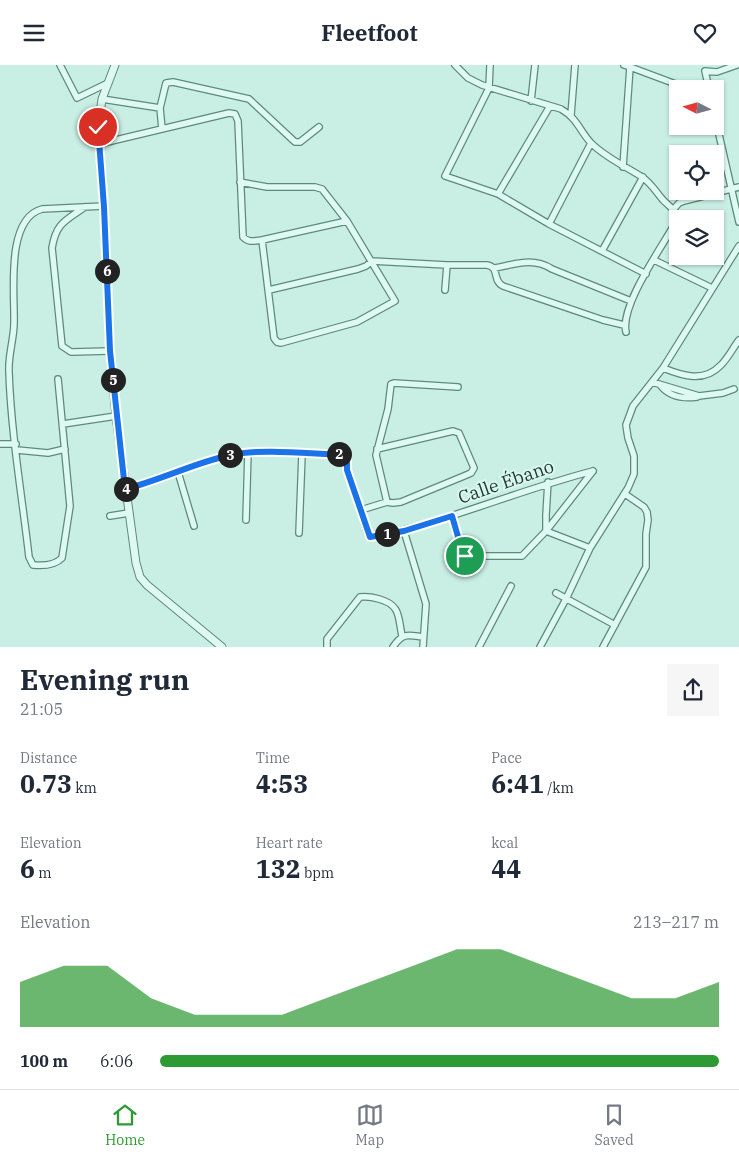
<!DOCTYPE html>
<html lang="en">
<head>
<meta charset="utf-8">
<style>
	:root { --surface:#fff; --page:#f6f6f7; --text:#1f2937; --muted:#747a83; --line:#e0e1e3; --accent:#2e9a33 }
	body { margin:0; font-family:"IBM Plex Serif",serif; background:var(--page); color:var(--text); height:100vh; display:flex; flex-direction:column; font-size:19px; white-space:nowrap }
	* { box-sizing:border-box; margin:0 }
	p { font-size:16px; color:var(--muted) }
	.icon { flex:none; width:28px; height:28px; fill:none; stroke:currentColor; stroke-width:2; stroke-linecap:round; stroke-linejoin:round }
	.map { position:relative; height:582px; overflow:hidden }
	.panel { display:flex; flex-direction:column; background:var(--surface); flex:1 }
	.panel>* { flex:none }
	.needle { width:32px; rotate:276deg }
	.controls { position:absolute; left:669px; top:15px; display:grid; gap:10px }
	.controls a { display:grid; place-items:center; width:55px; height:55px; border-radius:0px; background:var(--surface); box-shadow:0 1px 4px #0004; font-size:25px }
	.pin { position:absolute; display:grid; place-items:center; width:42px; height:42px; color:#fff; margin:-21px; border:2px solid #fff; border-radius:50%; box-shadow:0 1px 5px #0007 }
	.km { position:absolute; width:25px; height:25px; margin:-12px; border-radius:50%; background:#222; color:#fff; font-size:14px; line-height:25px; text-align:center }
	.round { display:grid; place-items:center; flex:none; width:52px; height:52px; border-radius:0px; background:var(--page) }
	.summary { display:flex; align-items:center; justify-content:space-between; height:85px; padding:0 20px }
	h1 { font-size:28px; font-weight:700; line-height:38px }
	.metrics { display:grid; grid-template-columns:repeat(3,1fr); gap:8px; height:85px; padding:5px 20px }
	.metrics div { display:grid; align-content:center }
	.metrics b { font-size:25px; font-weight:700 }
	.metrics small { font-size:14px; font-weight:400 }
	.metrics p { font-size:14px }
	.chart { height:140px; padding:10px 20px }
	.chart p { display:flex; justify-content:space-between }
	.chart svg { width:100%; height:90px; margin-top:5px; fill:var(--accent); opacity:.7 }
	ul { padding:0 20px; list-style:none; font-size:16px }
	li { display:grid; grid-template-columns:80px 60px 1fr; align-items:center; height:38px }
	li i { height:12px; border-radius:6px; background:var(--accent) }
	header { display:flex; justify-content:space-between; align-items:center; height:65px; padding:0 20px; background:var(--surface); font-size:22px; font-weight:700 }
	.menu { display:flex; justify-content:space-around; align-items:center; height:70px; border-top:1px solid var(--line); background:var(--surface); font-size:14px; color:var(--muted) }
	.menu a { display:grid; justify-items:center; gap:2px }
	.menu .selected { color:var(--accent) }
	.map>svg:first-child { display:block }
	.lines { fill:none; stroke-linecap:round; stroke-linejoin:round }
	.minor-casing { stroke:#5e8b78; stroke-width:8 }
	.tertiary-casing { stroke:#5e8b78; stroke-width:9 }
	.minor { stroke:#ddf9f2; stroke-width:5.5 }
	.tertiary { stroke:#ddf9f2; stroke-width:7 }
	.route-casing { stroke:#fff; stroke-width:10 }
	.route { stroke:#1a73e8; stroke-width:6 }
	.labels { text-anchor:middle; stroke-width:4; stroke-linejoin:round; paint-order:stroke }
	.street-label { font-size:18px; fill:#213c2f; stroke:#d9f6ef }
</style>
</head>
<body>
<header><svg class="icon" aria-label="menu" viewBox="0 0 24 24"><path d="M4 6h16M4 12h16M4 18h16"/></svg>Fleetfoot<svg class="icon" aria-label="heart" viewBox="0 0 24 24"><path d="M12 20l-8-8c-3-5 5-10 8-4 3-6 11-1 8 4z"/></svg></header>
<div class="map">
<svg width="739" height="582" viewBox="0 0 739 582">
	<rect width="100%" height="100%" fill="#c9efe5"/>
	<g class="lines">
		<g class="minor-casing">
			<path id="minor" d="M60,0L77,33L108,18
				M455,0L468,13L482,20L561,44C578,54 579,65 591,78C606,93 625,101 642,112C652,119 656,127 663,135C672,144 679,146 674,160C660,185 620,241 626,267
				M490,0L489,23L445,111L498,129L549,159L646,209
				M630,2L689,24
				M709,24L705,6L717,7L737,0
				M102,34L160,43
				M531,36L535,0
				M571,50L575,0
				M715,52L739,157
				M162,64L160,43L166,18L173,17L249,34L295,77H300L319,62
				M99,79L229,48L235,49L238,56L243,172C249,178 254,176 262,175L347,156
				M623,102L630,2L624,0
				M240,117L267,122H315L322,124L347,156L395,236L357,257L281,278L277,277L274,273L262,175
				M498,129L550,41
				M85,142C65,156 56,158 52,183L62,281L71,287L110,286
				M673,145L679,138L684,136L739,122
				M549,159L591,78
				M602,186L643,112
				M654,195L712,223
				M495,203C516,199 533,192 552,204L631,236
				M269,225L358,204L366,201L372,196L447,200H487C500,202 492,216 503,221L603,255L624,260
				M445,225L447,200
				M663,303C683,311 704,318 721,300C728,293 733,283 739,275
				M58,314L70,441L62,493C55,500 43,501 33,500L29,492C22,431 11,368 9,307C8,290 14,274 14,258C15,229 5,154 42,144L104,141
				M652,317L699,331L723,328L734,324
				M661,321C670,332 682,334 697,332
				M63,359L116,351
				M0,379H16
				M17,385L48,388L65,384
				M178,407L194,461
				M125,424C161,415 194,398 230,390C264,383 309,389 344,389L347,391V405L368,469L370,472H374C449,456 519,425 593,406
				M387,437L376,390L388,344L391,319L394,318L458,322
				M361,445L387,437L393,438L401,437L464,411L471,408L474,403L459,368L453,366L377,384
				M110,451L129,448
				M451,451L463,489L465,491H522L546,466L593,406
				M246,455L248,387
				M546,465V450L548,417
				M404,466L426,539L423,582
				M546,466L590,483
				M299,468L302,389
				M556,528L615,560
				M327,582V574L360,532C367,531 372,532 379,534C401,540 398,552 402,571
				M393,582C403,567 408,570 423,572
				M479,582L511,521
				M540,582L566,534L590,483L628,423L634,409V391L628,373L626,360L633,341L663,303L739,181
				M603,582L646,502V469L648,455L647,447L644,442L625,429"/>
		</g>
		<g class="tertiary-casing">
			<path id="tertiary" d="M115,0L102,34L98,63L104,141L110,286L116,351L136,498L140,512L147,520L222,582"/>
		</g>
		<use href="#minor" class="minor"/>
		<use href="#tertiary" class="tertiary"/>
	</g>
	<g class="lines">
		<g class="route-casing">
			<path id="route" d="M98,62L104,142L110,286L125,424C161,415 194,398 230,390C264,383 310,389 344,390L347,391V405L370,472L404,466L452,451L463,489L465,491"/>
		</g>
		<use href="#route" class="route"/>
	</g>
	<g class="labels">
		<g class="street-label">
			<text transform="translate(506 417) rotate(-19)" y="6">Calle Ébano</text>
		</g>
	</g>
</svg>
<div class="controls">
<a><svg class="needle" viewBox="-14 -14 28 28"><path d="M0-13l5 13h-10z" fill="#e53935"/><path d="M0 13l5-13h-10z" fill="#747a83"/></svg></a>
<a><svg class="icon" aria-label="locate" viewBox="0 0 24 24"><circle cx="12" cy="12" r="6"/><path d="M12 2v4M12 18v4M2 12h4M18 12h4"/></svg></a>
<a><svg class="icon" aria-label="layers" viewBox="0 0 24 24"><path d="M12 4l9 5-9 5-9-5zM3 14l9 5 9-5"/></svg></a>
</div>
<div class="pin" style="left:465px;top:491px;background:#1e9e55"><svg class="icon" aria-label="arrive" viewBox="0 0 24 24"><path d="M6 21V4h12l-3 4 3 4H6"/></svg></div>
<div class="pin" style="left:98px;top:62px;background:#d93025"><svg class="icon" aria-label="check" viewBox="0 0 24 24"><path d="M5 12l5 5 9-10"/></svg></div>
<b class="km" style="left:387px;top:469px">1</b>
<b class="km" style="left:339px;top:389px">2</b>
<b class="km" style="left:230px;top:390px">3</b>
<b class="km" style="left:126px;top:424px">4</b>
<b class="km" style="left:113px;top:315px">5</b>
<b class="km" style="left:107px;top:206px">6</b>
</div>
<section class="panel">
<div class="summary"><div><h1>Evening run</h1><p>21:05</p></div><a class="round"><svg class="icon" aria-label="share" viewBox="0 0 24 24"><path d="M12 15V3M7 8l5-5 5 5M5 13v7h14v-7"/></svg></a></div>
<div class="metrics">
<div><p>Distance</p><b>0.73<small> km</small></b></div>
<div><p>Time</p><b>4:53</b></div>
<div><p>Pace</p><b>6:41<small> /km</small></b></div>
</div>
<div class="metrics">
<div><p>Elevation</p><b>6<small> m</small></b></div>
<div><p>Heart rate</p><b>132<small> bpm</small></b></div>
<div><p>kcal</p><b>44</b></div>
</div>
<div class="chart"><p><span>Elevation</span>213–217 m</p>
<svg viewBox="0 0 160 44" preserveAspectRatio="none"><path d="M0 44V22L10 14L20 14L30 30L40 38L50 38L60 38L70 30L80 22L90 14L100 6L110 6L120 14L130 22L140 30L150 30L160 22V44z"/></svg>
</div>
<ul>
<li><b>100 m</b>6:06<i style="width:100%"></i></li>
</ul>
</section>
<nav class="menu">
<a class="selected"><svg class="icon" aria-label="home" viewBox="0 0 24 24"><path d="M3 11l9-7 9 7M6 9v11h12V9"/></svg>Home</a>
<a><svg class="icon" aria-label="map" viewBox="0 0 24 24"><path d="M3 6l6-2 6 2 6-2v14l-6 2-6-2-6 2zM9 4v14M15 6v14"/></svg>Map</a>
<a><svg class="icon" aria-label="saved" viewBox="0 0 24 24"><path d="M7 4h10v16l-5-4-5 4z"/></svg>Saved</a>
</nav>
</body>
</html>
